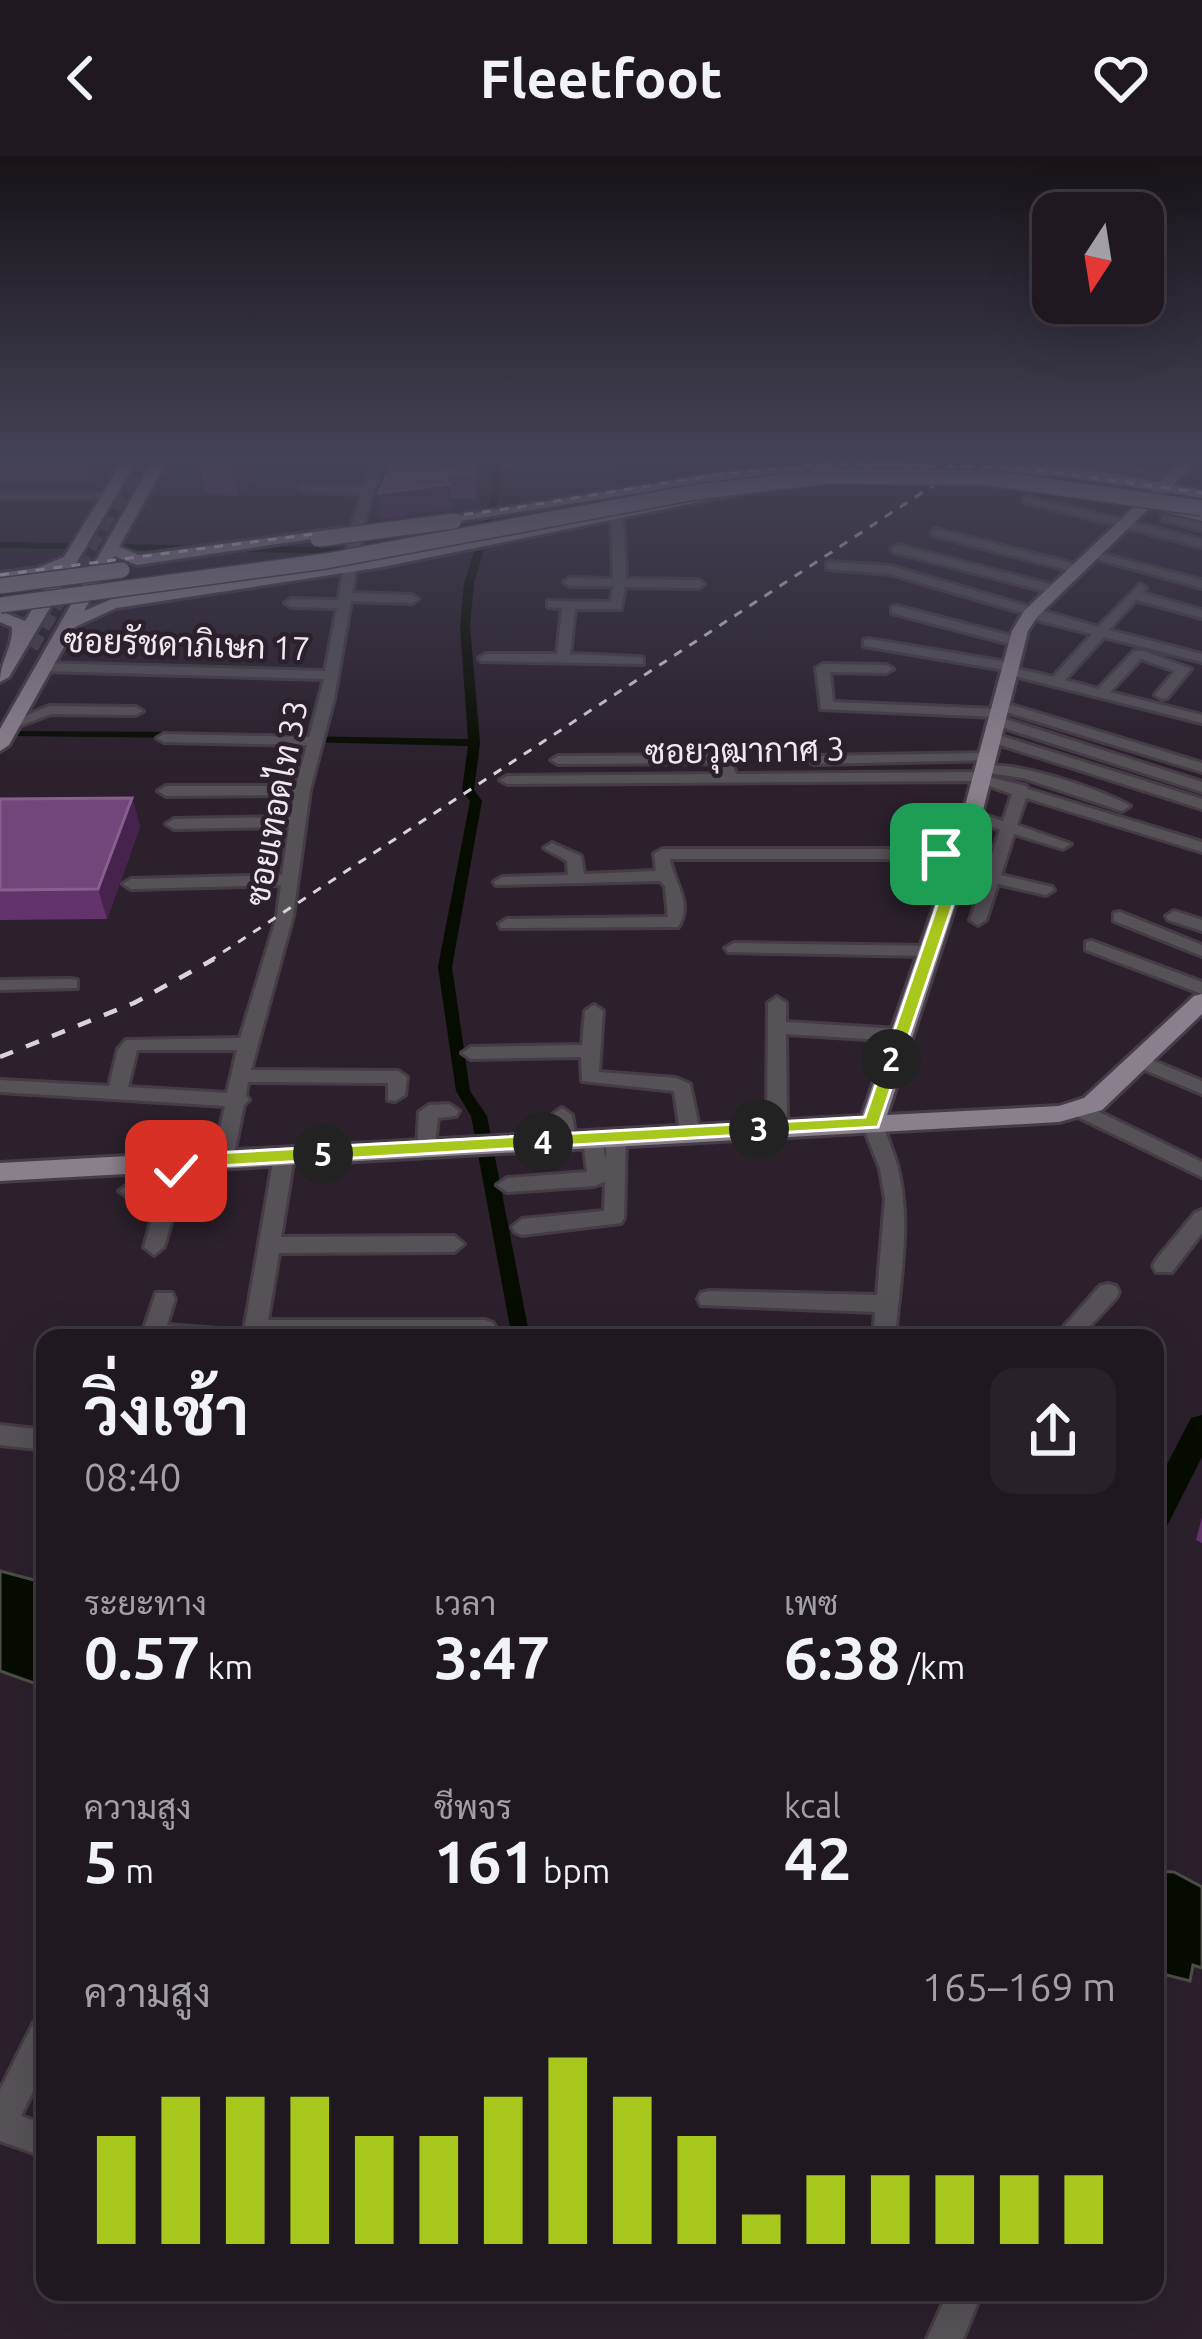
<!DOCTYPE html>
<html lang="th">
<head>
<meta charset="utf-8">
<style>
	:root { --surface:#201821; --page:#28212a; --text:#f1f3f6; --muted:#a2a0a5; --line:#3d373f; --accent:#a8c71d }
	body { margin:0; font-family:Ubuntu,Sarabun,sans-serif; background:var(--page); color:var(--text); height:100vh; display:flex; flex-direction:column; font-size:45px; white-space:nowrap }
	* { box-sizing:border-box; margin:0 }
	p { font-size:39px; color:var(--muted) }
	.icon { flex:none; width:66px; height:66px; fill:none; stroke:currentColor; stroke-width:2; stroke-linecap:round; stroke-linejoin:round }
	.map { position:relative; flex:1; overflow:hidden }
	.drawer { position:absolute; left:36px; top:1173px; width:1128px; height:972px; display:flex; flex-direction:column; background:var(--surface); border-radius:24px; box-shadow:0 12px 48px #0002,0 0 0 3px var(--line) }
	.drawer>* { flex:none }
	.needle { width:78px; rotate:192deg }
	.tools { position:absolute; left:1032px; top:36px; display:grid; gap:24px }
	.tools a { display:grid; place-items:center; width:132px; height:132px; border-radius:24px; background:var(--surface); box-shadow:0 12px 48px #0002,0 0 0 3px var(--line); font-size:60px }
	.pin { position:absolute; display:grid; place-items:center; width:102px; height:102px; color:#fff; margin:-51px; border-radius:24px; box-shadow:0 6px 18px #0006 }
	.km { position:absolute; width:60px; height:60px; margin:-30px; border-radius:50%; background:#222; color:#fff; font-size:33px; line-height:60px; text-align:center }
	.round { display:grid; place-items:center; flex:none; width:126px; height:126px; border-radius:24px; background:var(--page) }
	.head { display:flex; align-items:center; justify-content:space-between; height:204px; padding:0 48px }
	h1 { font-size:66px; font-weight:700; line-height:90px }
	.metrics { display:grid; grid-template-columns:repeat(3,1fr); gap:18px; height:204px; padding:12px 48px }
	.metrics div { display:grid; align-content:center }
	.metrics b { font-size:60px; font-weight:700 }
	.metrics small { font-size:33px; font-weight:400 }
	.metrics p { font-size:33px }
	.chart { height:336px; padding:24px 48px }
	.chart p { display:flex; justify-content:space-between }
	.chart svg { width:100%; height:216px; margin-top:12px; stroke:var(--accent); stroke-width:6 }
	header { display:flex; justify-content:space-between; align-items:center; height:156px; padding:0 48px; background:var(--surface); font-size:54px; font-weight:700 }
	.map>svg:first-child { display:block }
	.water { fill:#070c00; stroke:#4d4e48; stroke-width:3 }
	.lines { fill:none; stroke-linecap:round; stroke-linejoin:round }
	.canal { fill:#070c00; fill-rule:evenodd }
	.river { fill:#070c00; fill-rule:evenodd }
	.major-tunnel { stroke:#483e49; stroke-width:15; stroke-dasharray:15 8; stroke-linecap:butt }
	.minor-casing { stroke:#463c47; stroke-width:6 }
	.major-casing { stroke:#463c47; stroke-width:6 }
	.minor { fill:#575258; fill-rule:evenodd }
	.major { fill:#8a7f8c; fill-rule:evenodd }
	.rail-far1 { stroke:#dad2db; stroke-width:3; stroke-dasharray:9 9; stroke-linecap:butt }
	.rail { stroke:#dad2db; stroke-width:4.5; stroke-dasharray:14 14; stroke-linecap:butt }
	.major-bridge-casing { stroke:#463c47; stroke-width:18; stroke-linecap:butt }
	.major-bridge { stroke:#8a7f8c; stroke-width:15 }
	.wall { fill:#63336c }
	.shaded-wall { fill:#46234c }
	.building { fill:#72467a; stroke:#85608d; stroke-width:3 }
	.route { fill:#a8c71d; stroke:#fff; stroke-width:3 }
	.labels { text-anchor:middle; stroke-width:9; stroke-linejoin:round; paint-order:stroke }
	.far-street-label { font-size:33px; fill:#efe8f0; stroke:#2b202c }
</style>
</head>
<body>
<header><svg class="icon" aria-label="back" viewBox="0 0 24 24"><path d="M15 5l-7 7 7 7"/></svg>Fleetfoot<svg class="icon" aria-label="heart" viewBox="0 0 24 24"><path d="M12 20l-8-8c-3-5 5-10 8-4 3-6 11-1 8 4z"/></svg></header>
<div class="map">
<svg width="1202" height="2183" viewBox="0 0 1202 2183">
	<rect width="100%" height="100%" fill="#2b202c"/>
	<path class="water" d="M0,1415L45,1427V1531L0,1515Z
		M1155,1715L1174,1716L1202,1731V1812L1193,1809L1190,1825L1155,1816Z"/>
	<g class="lines">
		<path class="canal" d="M491,301H499L501,334L474,428L470,470L480,587L474,634L482,645L452,811L470,935L487,960L530,1182H512L471,960L456,935L438,811L470,645L462,634L468,590L301,586L295,583L301,580L468,583L460,470L464,428L493,334Z
			M879,301H892L888,304Z
			M0,386L365,392L370,395L365,398L0,392Z
			M16,575L185,576L191,579L185,582L12,580L10,578Z"/>
		<path class="river" d="M1202,1259V1301L1166,1372L1155,1376V1331L1191,1262Z"/>
		<path class="major-tunnel" d="M31,491L143,301"/>
		<g class="minor-casing">
			<path id="minor" d="M374,301H384L364,368L352,437L412,439L418,443L412,447L351,445L334,543L310,634L293,760L251,914L398,915L407,921L405,939L395,945L388,944V927L248,926L246,939L249,944L244,949L233,1003L223,1010L213,1003L225,950L0,936V924L109,930L118,893L126,884L240,882L277,760L281,729L131,733L123,728L131,723L282,719L289,671L174,673L166,668L174,663L291,661L294,639L166,640L158,635L166,630H296L307,589L164,586L157,582L164,578L309,581L324,523L43,515L36,511L43,507L325,515L337,452L291,451L285,447L291,443L338,444L352,368L362,338L304,335L298,332L304,329L364,331ZM137,894H237L227,937L128,931Z
				M963,301H975L966,307L961,304Z
				M1074,301H1094L1176,322L1170,325Z
				M505,307H613L618,310L613,313L501,312Z
				M0,337H109L115,340L109,343H0Z
				M1028,341L1202,383V391L1024,346V342Z
				M617,358L623,361L626,423L698,424L704,428L698,432L625,431L621,453H575L570,498L638,501L643,502V508L481,505L479,502L486,498H557L562,452L548,451V445L611,446L613,430H570L564,426L570,422L613,423L611,361Z
				M1166,359L1202,367V375L1162,364V360Z
				M936,373L1083,410L1085,413L1079,417L932,379V375Z
				M898,389L1060,431L1062,434L1056,438L894,396L892,393Z
				M1090,395L1202,424V432L1090,401Z
				M831,406L891,410L1098,471L1140,428L1146,432L1142,437L1202,454V462L1136,444L1109,474L1202,498V506L1104,481L1065,524L1098,533L1134,495H1144L1191,513L1167,542L1162,543L1155,539L1175,515L1141,503L1110,536L1202,559V567L1006,518L1005,514L864,490V484L869,483L1012,507L1018,513L1053,521L1092,478L1025,461L1024,457L890,418L827,413V407Z
				M897,450L1023,483L1025,486L1018,490L892,457V451Z
				M823,508L886,509L893,513L886,517L830,516L833,546L997,553V547L1002,546L1202,607V616L1006,556L1005,560L999,561L1202,626V636L992,568L990,565L996,561L821,553L816,512Z
				M49,550L136,551L143,555L136,559L51,558L11,573L4,569Z
				M988,579H998L1202,643V653L988,585Z
				M988,597L995,601L993,604L814,608L807,604L814,600Z
				M723,599L730,603L736,618L982,616L979,612C1002,600 1106,635 1130,650L1122,655L1023,622L988,617L989,621L1026,630L1028,633L1202,686V696L1026,642L1017,669L1071,688L1063,693L1014,678L1001,719L1052,731L1054,734L1046,739L998,728L986,764L978,769L970,764L983,725L949,714L957,709L986,716L1000,674L964,660L972,655L1003,665L1012,638L975,625L507,628L500,624L507,620L721,618L717,607L558,608L551,604L558,600Z
				M552,687L581,700L584,718L656,715L654,698L662,693H962L970,698L962,703H670C673,726 694,747 678,771L501,772L499,768L507,763L668,761L665,730L660,725L496,729L494,726L502,721L568,719L567,705L544,692Z
				M1174,755L1202,764V775L1168,764L1166,760Z
				M1120,756L1202,789V800L1114,765V757Z
				M1092,785L1202,826V838L1086,794V786Z
				M734,787L929,790L938,795L929,800L728,796L725,792Z
				M71,823L77,824V832L0,834V824Z
				M777,841L786,847V866L899,873L908,879L899,885L786,878L787,972L777,979L767,972L768,847Z
				M594,849L603,855L599,916L676,922L690,928L700,976L697,981L690,983L680,976L674,935L582,925L581,901L471,903L462,897L471,891L582,889L585,855Z
				M1140,899L1202,925V938L1133,909L1131,905L1133,901Z
				M1081,947L1202,1006V1021L1074,959L1071,954Z
				M449,948L459,955L456,960L438,962L434,997H420L417,992L419,956L429,949Z
				M562,952L572,959L576,984L566,991L556,984L552,959Z
				M872,960C884,966 886,978 891,991C915,1051 900,1120 895,1182H873L875,1156L701,1149L698,1143L701,1137L709,1135L877,1139L885,1043L880,1013L862,967Z
				M616,975L626,982L624,1062L621,1067L522,1079L515,1076L512,1071L522,1063L604,1055L605,1026L594,1030L507,1036L497,1029L507,1022L587,1016L583,983L586,978H600L606,1003V982Z
				M284,993L294,1000L281,1081L454,1080L464,1088L454,1096L279,1097L268,1164H485L493,1167L496,1173L493,1179L150,1182L144,1172L156,1137H172L175,1143L167,1169L244,1175L274,1000Z
				M179,999L189,1006L164,1091L154,1099L144,1091L158,1042H129L119,1035L129,1028L163,1027L169,1006Z
				M1202,1054V1077L1172,1116H1156L1153,1110L1156,1104L1195,1057Z
				M1108,1128L1116,1130L1119,1136L1116,1142L1079,1182H1054L1100,1130Z
				M0,1269L45,1274V1294L0,1289Z
				M45,1861V1911L21,1960L45,1969V2001L0,1985V1934L34,1866Z
				M948,2136H982L963,2183H927Z"/>
		</g>
		<g class="major-casing">
			<path id="major" d="M125,301H139L9,521L0,526C0,505 13,492 12,471L0,466V455L25,465L56,415L0,427V417L37,412L64,401Z
				M155,301H169L119,391L139,399L343,372L351,377L137,409L114,400L84,455L112,443L382,401L736,333L743,337L382,411L116,452L75,471L9,589L0,595V573Z
				M1186,301H1201L1173,329L1202,334V342L1166,336L1156,345L1202,357V365L1149,352L1037,461L1028,475L972,698L887,959L1059,950L1084,942L1194,840L1202,838V858L1102,954L1059,966L0,1025V1007L862,960L952,698L1012,475L1024,455L1152,334L1057,320H993L1014,325L1016,328L1009,332L985,328L977,318C1019,295 1112,318 1159,326Z
				M912,304L935,312L932,325L895,327V321L922,318L910,312L723,324L428,370L421,366L723,316Z"/>
		</g>
		<use href="#minor" class="minor"/>
		<use href="#major" class="major"/>
		<path class="rail-far1" d="M0,419L513,352L715,319L832,307L1022,312L1202,337
			M208,806L964,309"/>
		<path class="rail" d="M0,901L134,847L214,803"/>
		<g class="major-bridge-casing">
			<path id="major-bridge" d="M318,383L454,365
				M0,430L122,414
				M0,449L326,405L690,337L829,320L990,322L1202,352"/>
		</g>
		<use href="#major-bridge" class="major-bridge"/>
	</g>
	<path class="wall" d="M0,301H107L91,326L0,325Z
		M198,301H254L257,320L239,340L205,338Z
		M479,303L480,328L476,343L450,342L451,353L381,363L379,337Z
		M132,642L140,671L107,763L0,764V643Z
		M1202,1361V1387L1196,1384Z"/>
	<path class="shaded-wall" d="M85,301H107L91,326Z
		M232,301H254L257,320L239,340Z
		M479,303L480,328L476,343L474,317Z
		M449,328L451,353L381,363L379,337Z
		M132,642L140,671L107,763L98,733Z"/>
	<path class="building" d="M394,301H409L479,303L474,317L442,316L449,328L379,337Z
		M132,642L98,733L0,734V643Z"/>
	<linearGradient id="sky" x2="0" y2="1"><stop stop-color="#181218"/><stop offset="0.5" stop-color="#444256"/><stop offset="1" stop-color="#444256" stop-opacity="0"/></linearGradient>
	<rect width="1202" height="607" fill="url(#sky)"/>
	<path class="route" d="M962,693L970,698L878,971L186,1012L176,1021L167,1015L172,1001L179,999L865,961L953,702L934,698Z"/>
	<g class="labels">
		<g class="far-street-label">
			<text transform="translate(187 488) rotate(2)" y="12">ซอยรัชดาภิเษก 17</text>
			<text transform="translate(745 594) rotate(-1)" y="12">ซอยวุฒากาศ 3</text>
			<text transform="translate(276 647) rotate(-79)" y="12">ซอยเทอดไท 33</text>
		</g>
	</g>
</svg>
<div class="tools">
<a><svg class="needle" viewBox="-14 -14 28 28"><path d="M0-13l5 13h-10z" fill="#e53935"/><path d="M0 13l5-13h-10z" fill="#a2a0a5"/></svg></a>
</div>
<div class="pin" style="left:941px;top:698px;background:#1e9e55"><svg class="icon" aria-label="arrive" viewBox="0 0 24 24"><path d="M6 21V4h12l-3 4 3 4H6"/></svg></div>
<div class="pin" style="left:176px;top:1015px;background:#d93025"><svg class="icon" aria-label="check" viewBox="0 0 24 24"><path d="M5 12l5 5 9-10"/></svg></div>
<b class="km" style="left:891px;top:903px">2</b>
<b class="km" style="left:759px;top:973px">3</b>
<b class="km" style="left:543px;top:986px">4</b>
<b class="km" style="left:323px;top:998px">5</b>
<section class="drawer">
<div class="head"><div><h1>วิ่งเช้า</h1><p>08:40</p></div><a class="round"><svg class="icon" aria-label="share" viewBox="0 0 24 24"><path d="M12 15V3M7 8l5-5 5 5M5 13v7h14v-7"/></svg></a></div>
<div class="metrics">
<div><p>ระยะทาง</p><b>0.57<small> km</small></b></div>
<div><p>เวลา</p><b>3:47</b></div>
<div><p>เพซ</p><b>6:38<small> /km</small></b></div>
</div>
<div class="metrics">
<div><p>ความสูง</p><b>5<small> m</small></b></div>
<div><p>ชีพจร</p><b>161<small> bpm</small></b></div>
<div><p>kcal</p><b>42</b></div>
</div>
<div class="chart"><p><span>ความสูง</span>165–169 m</p>
<svg viewBox="0 0 160 44" preserveAspectRatio="none"><path d="M5 44V22M15 44V14M25 44V14M35 44V14M45 44V22M55 44V22M65 44V14M75 44V6M85 44V14M95 44V22M105 44V38M115 44V30M125 44V30M135 44V30M145 44V30M155 44V30"/></svg>
</div>
</section>
</div>
</body>
</html>
